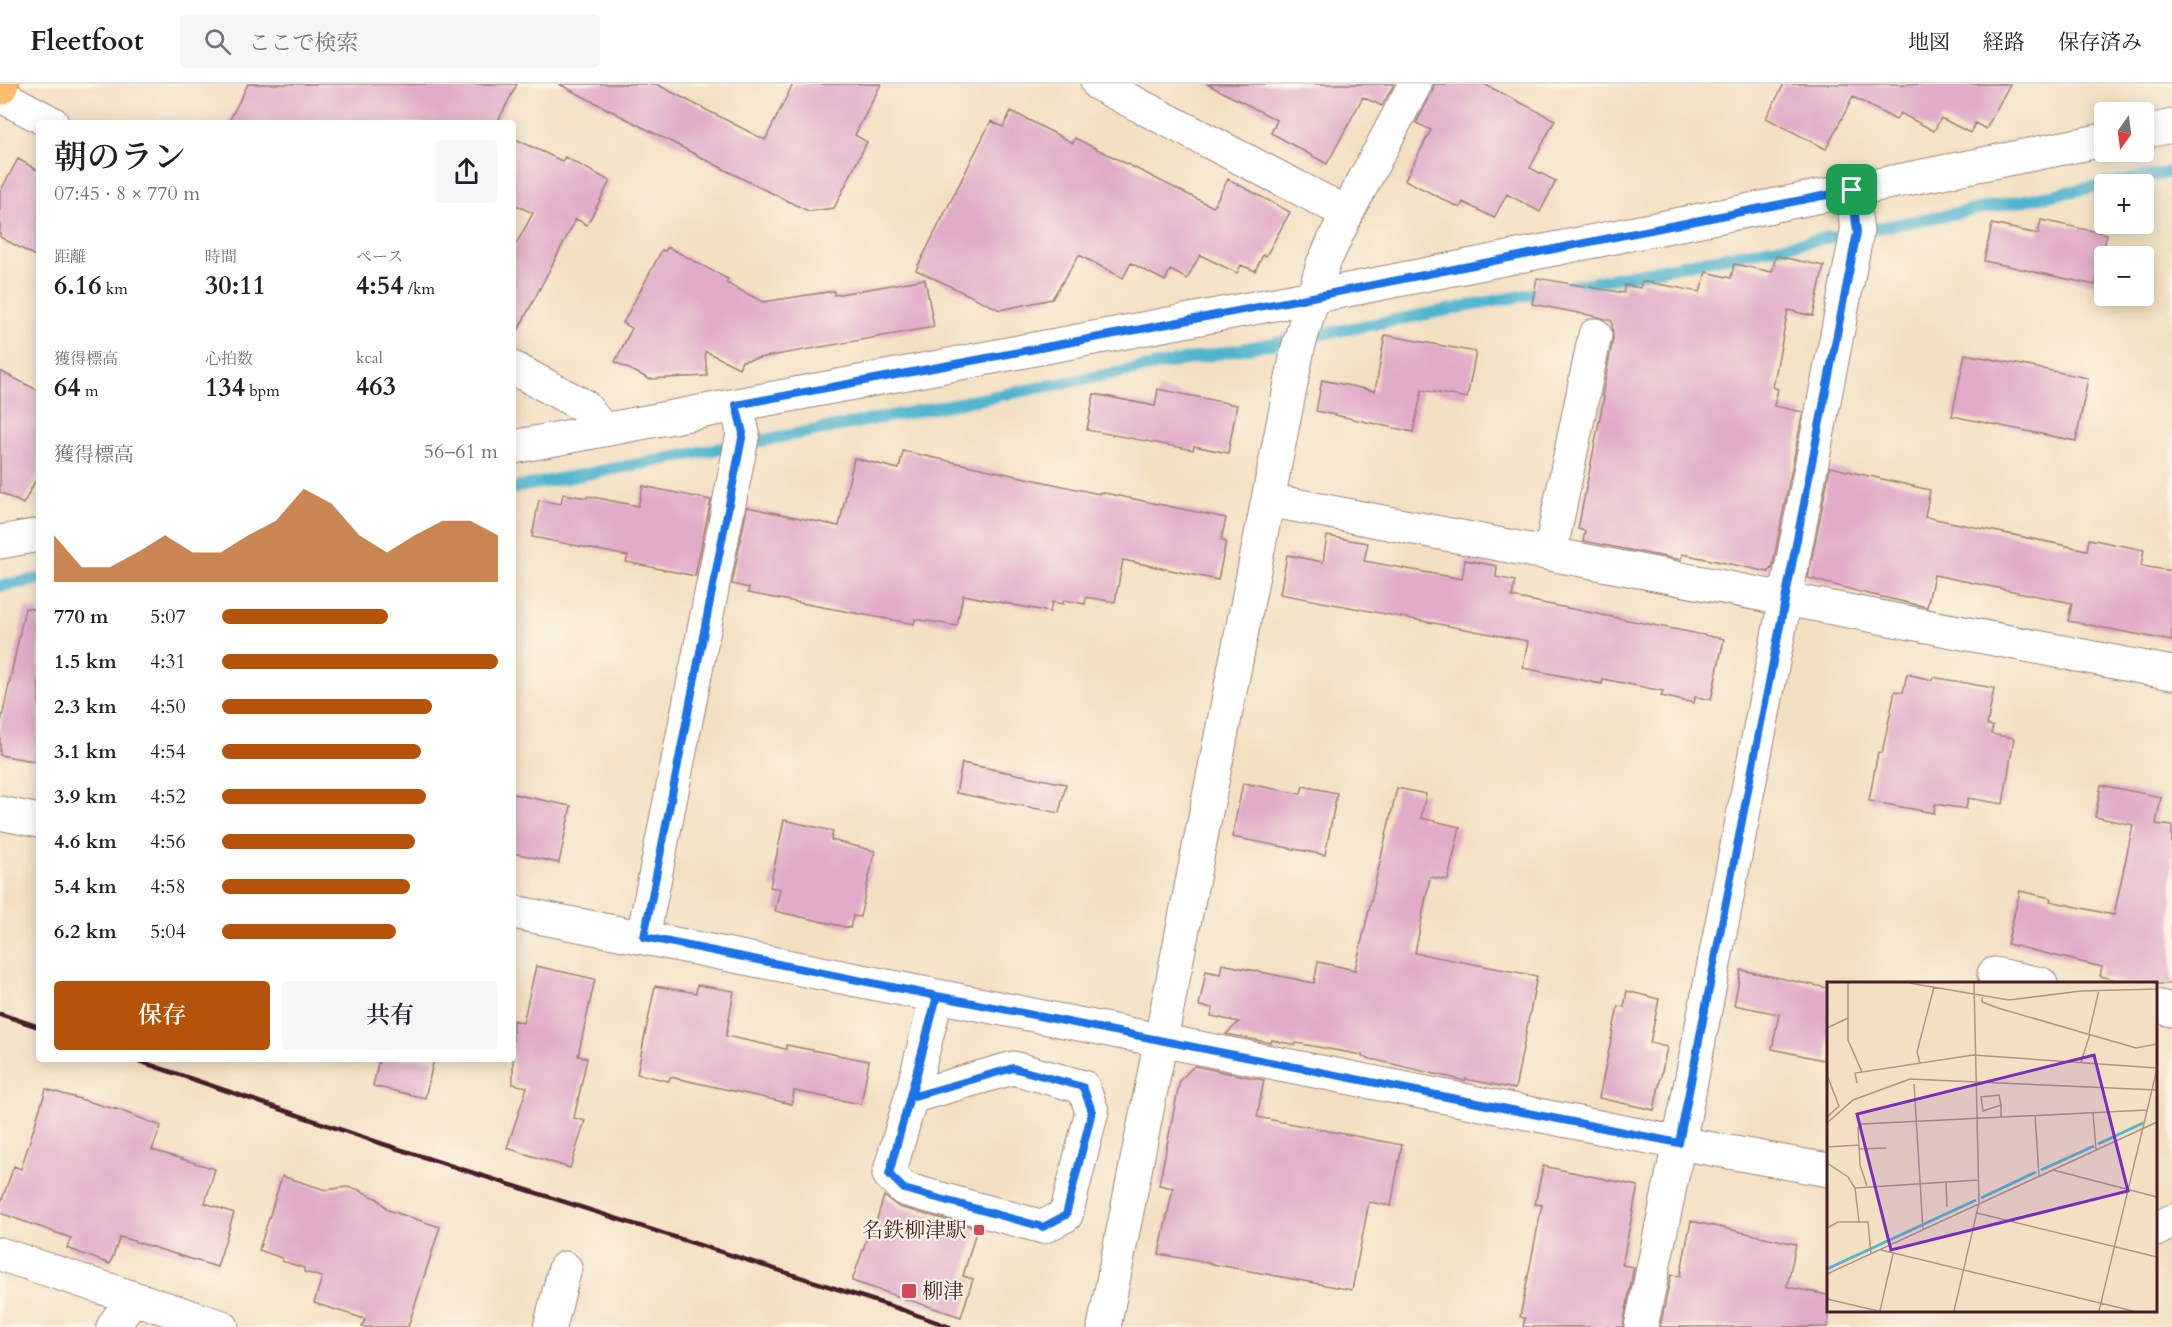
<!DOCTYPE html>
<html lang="ja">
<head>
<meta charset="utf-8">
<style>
	:root { --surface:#fff; --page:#f6f6f6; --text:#202124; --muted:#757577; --line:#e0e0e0; --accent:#b45309 }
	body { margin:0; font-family:Cardo,"Noto Serif JP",serif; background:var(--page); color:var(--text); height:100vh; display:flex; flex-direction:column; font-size:22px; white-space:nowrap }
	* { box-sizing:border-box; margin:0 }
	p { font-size:20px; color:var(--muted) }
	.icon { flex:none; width:33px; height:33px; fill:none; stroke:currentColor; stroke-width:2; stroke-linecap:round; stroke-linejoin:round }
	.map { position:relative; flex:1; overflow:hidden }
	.sheet { position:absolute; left:36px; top:36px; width:480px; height:942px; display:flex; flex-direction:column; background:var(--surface); border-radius:6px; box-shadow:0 3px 15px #0003 }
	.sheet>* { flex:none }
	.needle { width:39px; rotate:194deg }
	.buttons { position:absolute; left:2094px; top:18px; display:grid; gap:12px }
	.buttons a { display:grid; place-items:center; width:60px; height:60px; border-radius:6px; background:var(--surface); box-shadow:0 3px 15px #0003; font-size:30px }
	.pin { position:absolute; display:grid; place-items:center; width:51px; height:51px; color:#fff; margin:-26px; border-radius:12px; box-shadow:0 3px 9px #0006 }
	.round { display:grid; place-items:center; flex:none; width:63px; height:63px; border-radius:6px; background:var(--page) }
	.overview { display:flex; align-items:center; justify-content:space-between; height:102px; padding:0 18px }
	h1 { font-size:33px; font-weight:600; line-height:45px }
	.metrics { display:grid; grid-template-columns:repeat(3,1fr); gap:9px; height:102px; padding:6px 18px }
	.metrics div { display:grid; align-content:center }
	.metrics b { font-size:26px; font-weight:600 }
	.metrics small { font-size:16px; font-weight:400 }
	.metrics p { font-size:16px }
	.chart { height:168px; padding:12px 18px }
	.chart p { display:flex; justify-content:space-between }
	.chart svg { width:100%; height:108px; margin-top:6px; fill:var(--accent); opacity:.7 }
	.action { display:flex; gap:12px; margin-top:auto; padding:12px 18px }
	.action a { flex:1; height:69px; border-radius:6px; background:var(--accent); color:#fff; font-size:24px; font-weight:600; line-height:69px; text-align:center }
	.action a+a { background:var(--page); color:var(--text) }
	ul { padding:0 18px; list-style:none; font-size:20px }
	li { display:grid; grid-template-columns:96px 72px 1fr; align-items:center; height:45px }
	li i { height:15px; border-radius:8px; background:var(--accent) }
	header { display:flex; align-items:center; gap:36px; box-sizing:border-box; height:84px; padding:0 30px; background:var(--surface); border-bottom:2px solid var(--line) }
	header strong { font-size:28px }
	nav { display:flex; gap:33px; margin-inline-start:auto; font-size:21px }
	.search { width:420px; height:54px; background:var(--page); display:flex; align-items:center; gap:15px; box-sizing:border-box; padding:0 21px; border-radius:6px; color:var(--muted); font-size:22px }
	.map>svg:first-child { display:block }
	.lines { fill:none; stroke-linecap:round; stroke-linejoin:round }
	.stream { stroke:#50b5cf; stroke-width:12 }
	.building { fill:#e1acc9 }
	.minor-casing { stroke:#9e8076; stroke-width:35 }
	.major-casing { stroke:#9e8076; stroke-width:35 }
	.minor { stroke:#fff; stroke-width:33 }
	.major { stroke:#fdbc70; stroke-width:33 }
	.rail { stroke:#4a1f2b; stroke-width:4.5 }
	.route-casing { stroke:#fff; stroke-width:12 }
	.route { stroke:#1a73e8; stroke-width:8 }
	.poi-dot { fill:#d1495b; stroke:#fcf5e5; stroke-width:2 }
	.labels { text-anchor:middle; stroke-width:4.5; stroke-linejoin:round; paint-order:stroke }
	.poi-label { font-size:21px; fill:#4a1f2b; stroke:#fcf5e5; text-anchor:end }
	.inset-river { fill:none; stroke:#50b5cf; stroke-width:3 }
	.inset-road { fill:none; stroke:#af9386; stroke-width:1.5 }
	.view { fill:#7b2cbf; fill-opacity:0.15; stroke:#7b2cbf; stroke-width:3 }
	.inset-edge { fill:none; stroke:#4a1f2b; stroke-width:3 }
</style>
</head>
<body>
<header>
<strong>Fleetfoot</strong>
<div class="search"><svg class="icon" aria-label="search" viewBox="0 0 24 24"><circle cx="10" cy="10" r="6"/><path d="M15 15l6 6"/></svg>ここで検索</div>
<nav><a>地図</a><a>経路</a><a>保存済み</a></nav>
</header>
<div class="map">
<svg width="2172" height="1243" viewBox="0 0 2172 1243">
	<rect width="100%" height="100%" fill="#fcf5e5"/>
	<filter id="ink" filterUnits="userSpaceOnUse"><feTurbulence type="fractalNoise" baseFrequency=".0167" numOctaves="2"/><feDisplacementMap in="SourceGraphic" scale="12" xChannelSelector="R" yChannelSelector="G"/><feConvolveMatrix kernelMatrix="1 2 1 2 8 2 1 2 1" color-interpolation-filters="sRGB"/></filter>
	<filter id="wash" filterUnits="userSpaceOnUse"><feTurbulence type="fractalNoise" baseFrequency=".008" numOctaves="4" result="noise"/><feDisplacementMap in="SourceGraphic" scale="24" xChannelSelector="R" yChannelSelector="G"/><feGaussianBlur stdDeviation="1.35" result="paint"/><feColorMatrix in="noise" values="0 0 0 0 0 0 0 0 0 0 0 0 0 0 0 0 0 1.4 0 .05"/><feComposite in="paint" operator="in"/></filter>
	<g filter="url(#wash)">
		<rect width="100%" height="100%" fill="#f3e0c2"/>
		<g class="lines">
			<path class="stream" d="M2105,100L2172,88
				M513,404L2104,101
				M0,502L39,495"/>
		</g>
		<g id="blocks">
			<path class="building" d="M248,0H517L497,39H228Z
				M559,0H656L765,56L793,0H881L855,51L867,58L834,124L812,127H808L745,96Z
				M1207,0H1394L1382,22L1363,13L1327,80L1271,49L1277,36Z
				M1434,0H1484L1555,36L1530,84L1556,97L1540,128L1507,110L1494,134L1463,118L1460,124L1405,96L1431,46L1416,39L1432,9Z
				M1784,0H2010L1986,45L1975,39L1970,49L1941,34L1934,47L1900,29L1896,36L1853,13L1826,65L1766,34Z
				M1011,27L1073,59L1075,54L1213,123L1228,95L1290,128L1266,172L1263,171L1255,187L1241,181L1237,189L1200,171L1187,195L1170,186L1165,197L1131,179L1123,194L1079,171L1052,215L1000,226L916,186L991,37L1003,43Z
				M513,54L562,77L565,73L610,97L587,141L576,135L513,256V166L533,129L513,120Z
				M18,75L39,87V174L0,153V108Z
				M2041,136L2107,150L2095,201L1984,177L1992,140L2038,150Z
				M668,163L728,195L726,199L763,218L834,207V211L925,195L934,243L742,277L739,284L705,267L707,292L649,295L615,278L632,244L623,239L662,166L665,167Z
				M1776,172L1824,182L1813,232L1788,226L1773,303L1778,305L1774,322L1803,328L1772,485L1770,484L1769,488L1682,470L1681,476L1583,457L1585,447L1578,445L1604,313L1602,312L1613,255L1612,237L1599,233L1532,220L1537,194L1624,209L1625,201L1640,204L1642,197L1700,208L1706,188L1731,194L1734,180L1772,188Z
				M1385,251L1476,268L1467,314L1422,306L1413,348L1316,327L1322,296L1375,307Z
				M1965,270L2088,294L2076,357L1952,332Z
				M0,287L39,307V390L23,420L0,408Z
				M1158,305L1237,321L1228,369L1194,362L1193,366L1087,346L1094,310L1155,322Z
				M903,367L1099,410L1100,408L1226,434L1221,456L1226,458L1218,496L1123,476L1115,518L1086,513L1085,520L1064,516L1063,520L1052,518L1050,528L963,511L957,542L915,535L914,540L817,522L748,509L749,504L732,500L747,423L839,442L854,374L899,385Z
				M1830,383L1930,406L1925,433L2087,466L2089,455L2144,466L2141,482L2172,487V557L2068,537L2072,519L1934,491L1927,523L1864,509L1808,494Z
				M643,402L711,416L695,492L626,478L628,472L532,453L539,416L561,420L563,410L587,414L588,412L638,422Z
				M1327,452L1368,459L1364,477L1462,495L1465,476L1497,482L1496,493L1515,497L1512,513L1724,555L1711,616L1695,613L1694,619L1661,612L1663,607L1603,595L1602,600L1523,584L1528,557L1280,510L1287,471L1323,478Z
				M25,524L39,526V678L0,671V643Z
				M1907,590L1932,596L1933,593L1994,604L1987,641L1993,642L1991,650L2014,654L2003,720L1968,714L1966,725L1935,720L1934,729L1869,717L1878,668L1882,669L1895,607L1903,608Z
				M962,679L1066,700L1059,729L956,709Z
				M1243,699L1301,710L1303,702L1337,709L1325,771L1232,753Z
				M2101,701L2161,713L2156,740L2172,742V900H2129L2100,892L2102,883L2007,860L2020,807L2051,814L2050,817L2114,831L2133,741L2095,733Z
				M1397,704L1426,710L1421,734L1460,743L1448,796L1430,793L1415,869L1537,892L1515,1005L1466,995L1465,997L1362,973V971L1296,959L1295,961L1272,956L1271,959L1226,950L1239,938L1211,932L1213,924L1199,922L1206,887L1220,890L1222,880L1314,899L1318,878L1355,886Z
				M513,710L571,722L559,779L513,769Z
				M784,736L833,747L831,756L875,767L860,833L853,832L850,844L775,827L780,805L770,803Z
				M536,882L595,895L578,972L587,974L574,1034L585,1037L570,1084L507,1064L527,1003L513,1000V936L523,939Z
				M1741,886L1828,904V977L1772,965L1779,930L1734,921Z
				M697,901L734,907L726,952L786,965V961L869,977L861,1020L794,1007L792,1020L670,993L669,997L637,990L655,902L696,909Z
				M1627,907L1659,915L1650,959L1667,963L1654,1026L1599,1014L1618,922L1624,923Z
				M379,975H434L425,1014L373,1002Z
				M1194,982L1264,996L1257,1033L1402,1061L1391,1122L1369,1118L1352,1206L1159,1170L1173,1104L1159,1101L1180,996Z
				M46,1005L114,1025V1024L161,1042L152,1066L215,1085L205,1119L234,1129L217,1183L120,1153L110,1180L67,1164L71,1154L0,1129V1121L14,1082L21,1085Z
				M1543,1082L1638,1102L1622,1181L1634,1183L1623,1243H1523L1525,1234L1520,1233L1542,1121L1535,1120Z
				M282,1092L326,1106L346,1103L357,1105L378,1115L388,1126L440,1143L408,1243H362L365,1235L314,1219L322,1193L304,1188V1184L282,1177V1174L259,1166Z
				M884,1112L899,1123L977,1144L963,1192L973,1195L961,1233L852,1197L868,1151L870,1147L873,1148Z
				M1691,1137L1796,1160L1787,1203L1828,1211V1243H1660L1671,1191L1680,1192Z"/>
		</g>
	</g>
	<g filter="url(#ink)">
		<use href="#blocks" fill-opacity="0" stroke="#9e8076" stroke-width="1.5"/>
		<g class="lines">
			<g class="minor-casing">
				<path id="minor" d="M1098,0L1347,129
					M0,11L52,39
					M2144,48L2172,42
					M513,284L584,322L603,346
					M513,363L1312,213L2104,56
					M1268,416L2172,589
					M0,458L39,451
					M1550,470L1595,251
					M0,729L39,737
					M513,828L1679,1059L1828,1086
					M643,853L743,349L737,321
					M1994,890L2041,900
					M2156,922L2172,926
					M911,1013L889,1090L904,1105L1043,1143L1066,1131L1092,1027L1083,1003L1013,984L911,1013L937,912
					M2156,1146L2172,1137
					M0,1170L222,1243
					M113,1243L132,1214
					M550,1243L565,1184
					M1104,1243L1298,264L1323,180L1347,129L1415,0
					M1641,1243L1679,1059L1857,148L1852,106"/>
			</g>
			<g class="major-casing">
				<path id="major" d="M0,4L2,0"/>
			</g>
			<use href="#minor" class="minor"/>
			<use href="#major" class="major"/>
			<path class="rail" d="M0,930L39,943
				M133,975L383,1060L903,1226L950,1243"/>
		</g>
	</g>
	<g class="lines" filter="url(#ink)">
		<g class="route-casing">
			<path id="route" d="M1852,106L1312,213L736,321L743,349L644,853L937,912L889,1090L904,1105L1043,1143L1066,1131L1092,1027L1083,1003L1013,984L911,1013L937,912L1679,1059L1857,148L1852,106"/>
		</g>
		<use href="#route" class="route"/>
	</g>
	<g class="poi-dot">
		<rect x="973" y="1140" width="12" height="12" rx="3"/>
		<rect x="901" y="1199" width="16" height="16" rx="3"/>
	</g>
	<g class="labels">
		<g class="poi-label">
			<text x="967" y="1153">名鉄柳津駅</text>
			<text x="922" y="1214" text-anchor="start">柳津</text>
		</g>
	</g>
	<g transform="translate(1827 898)">
		<rect width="330" height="330" fill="#f3e0c2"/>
		<path class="inset-river" d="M271,162L316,141M214,188L267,164M154,216L209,190M0,287L149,218"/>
		<path class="inset-road" d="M21,1V58L35,90M82,1L182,18L254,9L330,7M155,15V20L171,26L309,66L330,62M0,46L21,36M262,51L272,8M254,80L263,52M93,81L90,70L107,5M0,93L12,124L0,135M30,101L28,91L146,73L330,86M87,102L96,248M266,130L269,168M208,133L212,194M174,135V123L156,129L154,115L172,113L174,123M0,141L26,118L83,97L330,108M0,165L32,163M32,167L59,166M0,181L21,195L28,206L32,240M226,188L330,215M119,200L120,225M40,204L33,183L31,146L35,142L320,128M28,206L151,198M150,231L330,275M0,246L11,240H41L44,272M54,268L306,329M0,292L330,140M0,317L51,329M53,329L66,272M127,329L152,221L147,1M272,329L330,87"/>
		<path class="view" d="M267,73L301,209L64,268L30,132Z"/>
		<rect width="330" height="330" class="inset-edge"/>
	</g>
</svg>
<div class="buttons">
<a><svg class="needle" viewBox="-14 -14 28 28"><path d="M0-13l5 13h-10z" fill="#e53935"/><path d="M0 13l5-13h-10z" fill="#757577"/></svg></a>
<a>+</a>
<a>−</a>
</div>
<div class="pin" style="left:1852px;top:106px;background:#1e9e55"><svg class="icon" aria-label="arrive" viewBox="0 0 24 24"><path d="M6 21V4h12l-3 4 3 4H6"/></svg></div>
<section class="sheet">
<div class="overview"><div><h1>朝のラン</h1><p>07:45 · 8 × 770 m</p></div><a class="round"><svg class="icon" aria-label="share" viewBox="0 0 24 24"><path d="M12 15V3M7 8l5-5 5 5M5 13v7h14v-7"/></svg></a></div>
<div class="metrics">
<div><p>距離</p><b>6.16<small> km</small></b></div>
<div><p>時間</p><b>30:11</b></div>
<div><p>ペース</p><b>4:54<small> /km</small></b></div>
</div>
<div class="metrics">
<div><p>獲得標高</p><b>64<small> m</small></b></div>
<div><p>心拍数</p><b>134<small> bpm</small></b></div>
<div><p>kcal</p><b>463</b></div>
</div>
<div class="chart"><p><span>獲得標高</span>56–61 m</p>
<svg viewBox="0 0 160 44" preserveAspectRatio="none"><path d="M0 44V25L10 38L20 38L30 32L40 25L50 32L60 32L70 25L80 19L90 6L100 12L110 25L120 32L130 25L140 19L150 19L160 25V44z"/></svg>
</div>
<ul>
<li><b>770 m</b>5:07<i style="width:60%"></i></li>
<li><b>1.5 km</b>4:31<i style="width:100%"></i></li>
<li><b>2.3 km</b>4:50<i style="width:76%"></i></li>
<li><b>3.1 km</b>4:54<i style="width:72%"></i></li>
<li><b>3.9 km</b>4:52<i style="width:74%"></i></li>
<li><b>4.6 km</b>4:56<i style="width:70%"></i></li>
<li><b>5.4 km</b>4:58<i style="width:68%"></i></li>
<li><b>6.2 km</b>5:04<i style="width:63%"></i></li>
</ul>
<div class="action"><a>保存</a><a>共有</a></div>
</section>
</div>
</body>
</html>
